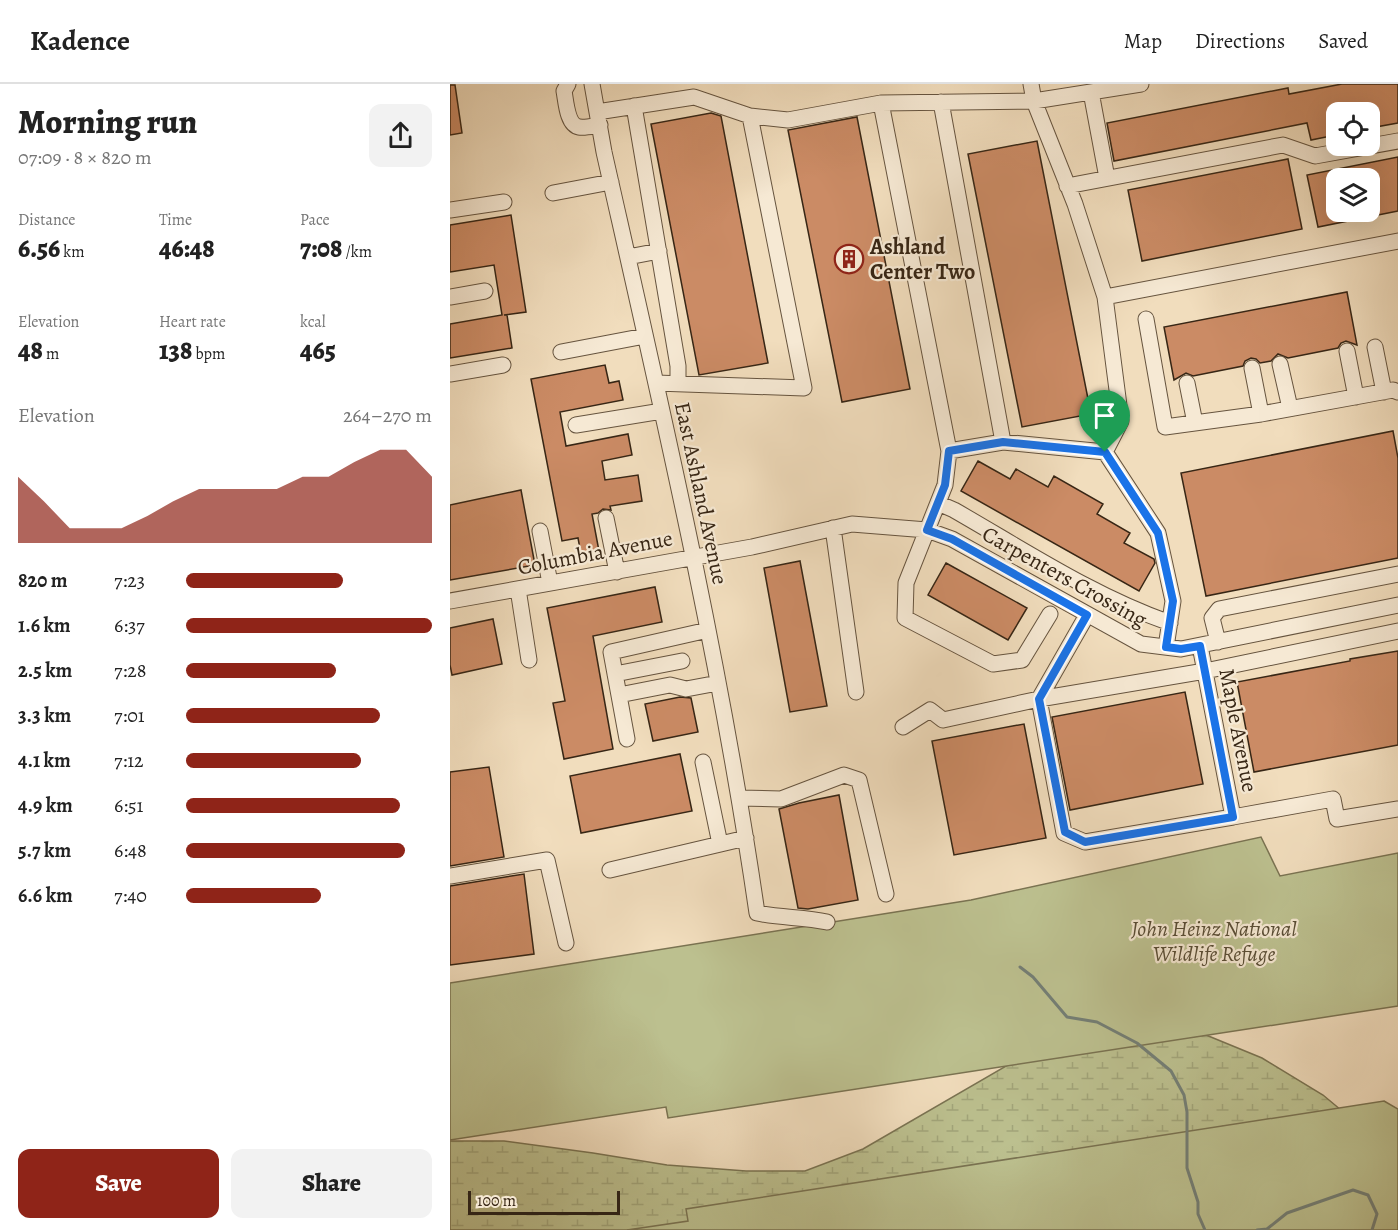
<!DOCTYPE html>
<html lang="en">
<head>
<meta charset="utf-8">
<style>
	:root { --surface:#fff; --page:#f2f2f2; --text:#222; --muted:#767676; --line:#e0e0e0; --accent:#8f2418 }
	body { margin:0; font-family:Alegreya,serif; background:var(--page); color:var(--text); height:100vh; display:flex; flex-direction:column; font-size:22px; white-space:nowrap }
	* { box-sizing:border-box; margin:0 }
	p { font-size:20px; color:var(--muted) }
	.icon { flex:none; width:33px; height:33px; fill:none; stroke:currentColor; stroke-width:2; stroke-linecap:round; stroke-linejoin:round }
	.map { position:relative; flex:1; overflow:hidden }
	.sheet { display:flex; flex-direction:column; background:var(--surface); width:450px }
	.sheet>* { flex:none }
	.tools { position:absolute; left:876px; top:18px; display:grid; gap:12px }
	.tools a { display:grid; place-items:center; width:54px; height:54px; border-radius:12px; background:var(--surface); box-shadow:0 6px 24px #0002; font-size:30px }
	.scale { position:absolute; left:18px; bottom:15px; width:152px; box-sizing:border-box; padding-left:6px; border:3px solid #372615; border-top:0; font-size:16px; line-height:21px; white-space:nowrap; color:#372615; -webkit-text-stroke:4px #f6e9d4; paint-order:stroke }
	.pin { position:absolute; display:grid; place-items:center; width:51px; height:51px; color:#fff; margin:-62px -26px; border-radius:50% 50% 50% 0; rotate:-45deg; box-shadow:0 0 6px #0007 }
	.pin .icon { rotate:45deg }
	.round { display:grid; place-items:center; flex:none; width:63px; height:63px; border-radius:12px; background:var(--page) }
	.headline { display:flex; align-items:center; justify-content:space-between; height:102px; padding:0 18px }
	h1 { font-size:33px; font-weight:800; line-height:45px }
	.figures { display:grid; grid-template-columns:repeat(3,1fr); gap:9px; height:102px; padding:6px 18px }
	.figures div { display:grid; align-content:center }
	.figures b { font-size:26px; font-weight:800 }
	.figures small { font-size:16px; font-weight:400 }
	.figures p { font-size:16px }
	.chart { height:168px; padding:12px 18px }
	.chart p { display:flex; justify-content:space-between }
	.chart svg { width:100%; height:108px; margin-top:6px; fill:var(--accent); opacity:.7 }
	.cta { display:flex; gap:12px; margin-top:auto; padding:12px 18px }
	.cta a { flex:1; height:69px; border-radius:12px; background:var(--accent); color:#fff; font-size:24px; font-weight:800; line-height:69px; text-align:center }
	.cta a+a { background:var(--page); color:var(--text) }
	ul { padding:0 18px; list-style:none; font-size:20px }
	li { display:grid; grid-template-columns:96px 72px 1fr; align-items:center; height:45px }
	li i { height:15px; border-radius:8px; background:var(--accent) }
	header { display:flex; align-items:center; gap:36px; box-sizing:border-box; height:84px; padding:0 30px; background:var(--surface); border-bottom:2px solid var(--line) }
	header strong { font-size:28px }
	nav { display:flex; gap:33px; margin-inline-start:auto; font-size:21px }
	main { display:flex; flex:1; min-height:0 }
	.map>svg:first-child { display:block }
	.wetland { fill:url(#wetland-marsh); stroke:#7a7352; stroke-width:1.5 }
	.green { fill:#bcc08f; stroke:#7a7352; stroke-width:1.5 }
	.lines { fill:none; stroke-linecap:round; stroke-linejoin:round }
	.stream { stroke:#747f76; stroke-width:3 }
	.building { fill:#cb8b65; stroke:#372615; stroke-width:1.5; fill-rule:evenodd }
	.minor-casing { stroke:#66543f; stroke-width:17 }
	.minor { stroke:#f6e9d4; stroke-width:15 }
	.route-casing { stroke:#fff; stroke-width:12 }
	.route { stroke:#1a73e8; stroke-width:8 }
	.labels { text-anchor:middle; stroke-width:4.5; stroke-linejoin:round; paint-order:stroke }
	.poi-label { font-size:22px; font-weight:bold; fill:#372615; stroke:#f6e9d4; text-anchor:start }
	.street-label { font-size:22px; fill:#372615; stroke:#f6e9d4 }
	.park-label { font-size:22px; font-style:italic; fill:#584c34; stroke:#f6e9d4 }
</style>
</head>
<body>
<header>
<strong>Kadence</strong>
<nav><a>Map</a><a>Directions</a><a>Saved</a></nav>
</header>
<main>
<section class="sheet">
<div class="headline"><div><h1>Morning run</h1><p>07:09 · 8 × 820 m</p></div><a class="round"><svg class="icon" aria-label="share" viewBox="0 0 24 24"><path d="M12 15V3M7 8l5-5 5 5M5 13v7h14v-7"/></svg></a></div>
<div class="figures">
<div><p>Distance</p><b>6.56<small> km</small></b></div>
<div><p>Time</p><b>46:48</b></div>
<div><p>Pace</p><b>7:08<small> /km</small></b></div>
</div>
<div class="figures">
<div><p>Elevation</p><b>48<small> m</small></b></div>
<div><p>Heart rate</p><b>138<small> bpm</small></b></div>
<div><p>kcal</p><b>465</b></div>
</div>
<div class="chart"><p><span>Elevation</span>264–270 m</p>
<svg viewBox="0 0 160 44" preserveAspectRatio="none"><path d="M0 44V17L10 27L20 38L30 38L40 38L50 33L60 27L70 22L80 22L90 22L100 22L110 17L120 17L130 11L140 6L150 6L160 17V44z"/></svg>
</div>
<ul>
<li><b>820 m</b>7:23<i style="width:64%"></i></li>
<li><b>1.6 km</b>6:37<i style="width:100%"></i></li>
<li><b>2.5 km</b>7:28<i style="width:61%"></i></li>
<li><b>3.3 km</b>7:01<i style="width:79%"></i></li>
<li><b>4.1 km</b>7:12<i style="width:71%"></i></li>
<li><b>4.9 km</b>6:51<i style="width:87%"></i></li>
<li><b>5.7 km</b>6:48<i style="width:89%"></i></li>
<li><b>6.6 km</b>7:40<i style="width:55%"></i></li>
</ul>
<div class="cta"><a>Save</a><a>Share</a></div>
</section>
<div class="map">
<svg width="948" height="1146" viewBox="0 0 948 1146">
	<defs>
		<pattern id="wetland-marsh" width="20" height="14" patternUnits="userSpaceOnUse" patternTransform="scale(1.5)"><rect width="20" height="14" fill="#bcc08f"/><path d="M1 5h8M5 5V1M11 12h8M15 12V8" fill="none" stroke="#a2a57a"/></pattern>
	</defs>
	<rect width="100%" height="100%" fill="#f1ddbd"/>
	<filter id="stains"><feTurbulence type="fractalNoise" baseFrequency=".00333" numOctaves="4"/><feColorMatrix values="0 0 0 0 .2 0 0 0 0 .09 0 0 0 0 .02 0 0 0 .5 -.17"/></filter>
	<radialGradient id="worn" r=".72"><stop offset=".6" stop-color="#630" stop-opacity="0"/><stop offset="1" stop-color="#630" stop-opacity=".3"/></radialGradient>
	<path class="wetland" d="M756,951L812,974L873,1011L933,1061L507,1146H0V1057H54L143,1069L217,1081L296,1087H355L413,1065L570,974Z"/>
	<path class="green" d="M811,753L830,792L948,769V922L218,1034L216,1023L0,1056V899L521,816Z
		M934,1017L948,1025V1146H177L238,1137L236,1125Z"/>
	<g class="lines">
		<path class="stream" d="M570,883L583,893L617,933L647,938L687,959L721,987L734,1011L737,1028V1084L748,1118V1130L755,1146
			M807,1146L817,1145L837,1129L903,1106L918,1111L927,1130L922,1146"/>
	</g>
	<path class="building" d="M892,0H948V39L920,44V28H886V51L861,56L857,39L664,77L657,39L838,4L839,10Z
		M0,1H5L12,49L0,51Z
		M261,29L271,32L318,279L249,291L201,40Z
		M407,33L460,305L392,318L338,46Z
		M587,57L641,330L572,343L518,70Z
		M948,73V127L868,143L857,91ZM886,94H920V128H886Z
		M838,75L852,145L692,177L678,106Z
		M61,131L76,228L54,231H57L62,264L0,274V240L52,231L44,181L0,188V141Z
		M897,208L907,261L896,257L891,259L888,264L838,274L828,270L821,277L810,279L806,275L801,274L795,277L793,282L743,292L736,289L724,296L714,243Z
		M155,281L159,299L169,297L173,316L110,328L116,362L178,350L182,371L152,377L155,396L188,391L192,417L160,422L161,426L153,425L148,429L142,430L149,467L131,470L128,454L112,457L81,295Z
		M943,347L948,374V474L756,512L731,389Z
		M528,377L560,395L566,385L598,403L604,392L653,420L647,430L680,449L674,459L704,475L705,479L689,507L511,407Z
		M71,406L85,481L0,496V421Z
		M350,477L377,622L340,628L314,484Z
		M496,479L577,524L558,556L478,511Z
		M205,503L212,538L143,552L163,665L114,675L103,619L115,617L97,524Z
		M43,535L52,580L2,591L0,581V544Z
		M948,567V661L804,688L787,598L900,577V575Z
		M735,608L753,700L620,726L602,633Z
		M230,613L241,614L248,648L203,657L195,620Z
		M574,640L596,754L504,771L482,657Z
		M230,670L242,727L131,749L120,692Z
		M39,683L54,773L0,782V688Z
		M389,711L408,816L358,825L348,824L329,725L349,719Z
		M74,790L84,870L0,881V802Z"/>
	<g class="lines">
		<g class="minor-casing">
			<path id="minor" d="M118,0L114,7C116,17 117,41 129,43C135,44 143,42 150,41
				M142,0L154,68C211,321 270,573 307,829C330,834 354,833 377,838
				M581,0L584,17L625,120L655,213L671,337L655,368L708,449L723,517L716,563
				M641,8L657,94
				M491,18L553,358
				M431,19L499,367
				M184,22L228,282V300
				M147,28L244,13L300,32L354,304L206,299
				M300,32L338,36L431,19L584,17L691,0
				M617,102L833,61L865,72L948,57
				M103,109L161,98
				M0,126L54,118
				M178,173L209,167
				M0,213L35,207
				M655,213L948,157
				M696,235L715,343L811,330L943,306L948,308
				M925,263L934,308
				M897,267L906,313
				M111,268L195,252
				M830,280L840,324
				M802,284L811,330
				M0,290L53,281
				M737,299L745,339
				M126,341L212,327
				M488,419L504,426C574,466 643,512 720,539
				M156,434L167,488
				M383,444L406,608
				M90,447L100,499
				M68,505L79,576
				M0,517L302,463L402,440L477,446L502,455L691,560L731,565L948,521
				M600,530L572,576L543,580L455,534L456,499L495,401L499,367L553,358L655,368
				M768,558L762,534L769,525L948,490
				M750,562L783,733L635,758L614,749L589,615L755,587L948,547
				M165,590L232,577
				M169,611L220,601L236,605L268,599
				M453,643L480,626L493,636L589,615L637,531
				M177,655L161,568L258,546
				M253,678L270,760
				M289,714L331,715L394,691L409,696L436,810
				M783,733L883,715L887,735L948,725
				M160,786L296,754
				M0,792L97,776L116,859"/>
		</g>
		<use href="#minor" class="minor"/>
	</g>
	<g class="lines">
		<g class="route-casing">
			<path id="route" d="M553,358L655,368L708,449L723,517L716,563L731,565L750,562L783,733L635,758L615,748L589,615L637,531L502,455L477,446L495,401L499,367Z"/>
		</g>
		<use href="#route" class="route"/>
	</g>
	<defs>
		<g id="building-ring" transform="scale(1.5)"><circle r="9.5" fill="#f6e9d4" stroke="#8f2418" stroke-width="1.5"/><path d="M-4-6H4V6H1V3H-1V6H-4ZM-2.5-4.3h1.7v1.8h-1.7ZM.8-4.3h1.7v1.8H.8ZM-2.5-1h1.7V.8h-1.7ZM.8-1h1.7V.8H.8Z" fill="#8f2418"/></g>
	</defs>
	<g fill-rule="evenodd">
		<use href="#building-ring" x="399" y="175"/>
	</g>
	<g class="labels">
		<g class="poi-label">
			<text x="420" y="170">Ashland<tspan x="420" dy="25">Center Two</tspan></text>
		</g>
		<g class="street-label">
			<text transform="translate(252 409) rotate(78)" y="8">East Ashland Avenue</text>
			<text transform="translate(145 468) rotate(-11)" y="8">Columbia Avenue</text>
			<text transform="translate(615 492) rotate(29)" y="8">Carpenters Crossing</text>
			<text transform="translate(789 646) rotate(79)" y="8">Maple Avenue</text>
		</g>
		<g class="park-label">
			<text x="764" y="852">John Heinz National<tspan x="764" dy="25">Wildlife Refuge</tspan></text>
		</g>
	</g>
	<rect width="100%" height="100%" filter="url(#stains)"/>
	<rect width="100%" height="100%" fill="url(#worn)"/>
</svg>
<div class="tools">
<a><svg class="icon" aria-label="locate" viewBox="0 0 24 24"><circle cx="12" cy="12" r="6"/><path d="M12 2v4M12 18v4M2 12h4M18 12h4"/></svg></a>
<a><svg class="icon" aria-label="layers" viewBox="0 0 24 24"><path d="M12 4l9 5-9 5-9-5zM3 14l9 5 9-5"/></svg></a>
</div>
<div class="scale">100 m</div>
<div class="pin" style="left:655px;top:368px;background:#1e9e55"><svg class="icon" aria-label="arrive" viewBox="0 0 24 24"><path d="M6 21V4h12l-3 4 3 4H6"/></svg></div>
</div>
</main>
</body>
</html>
